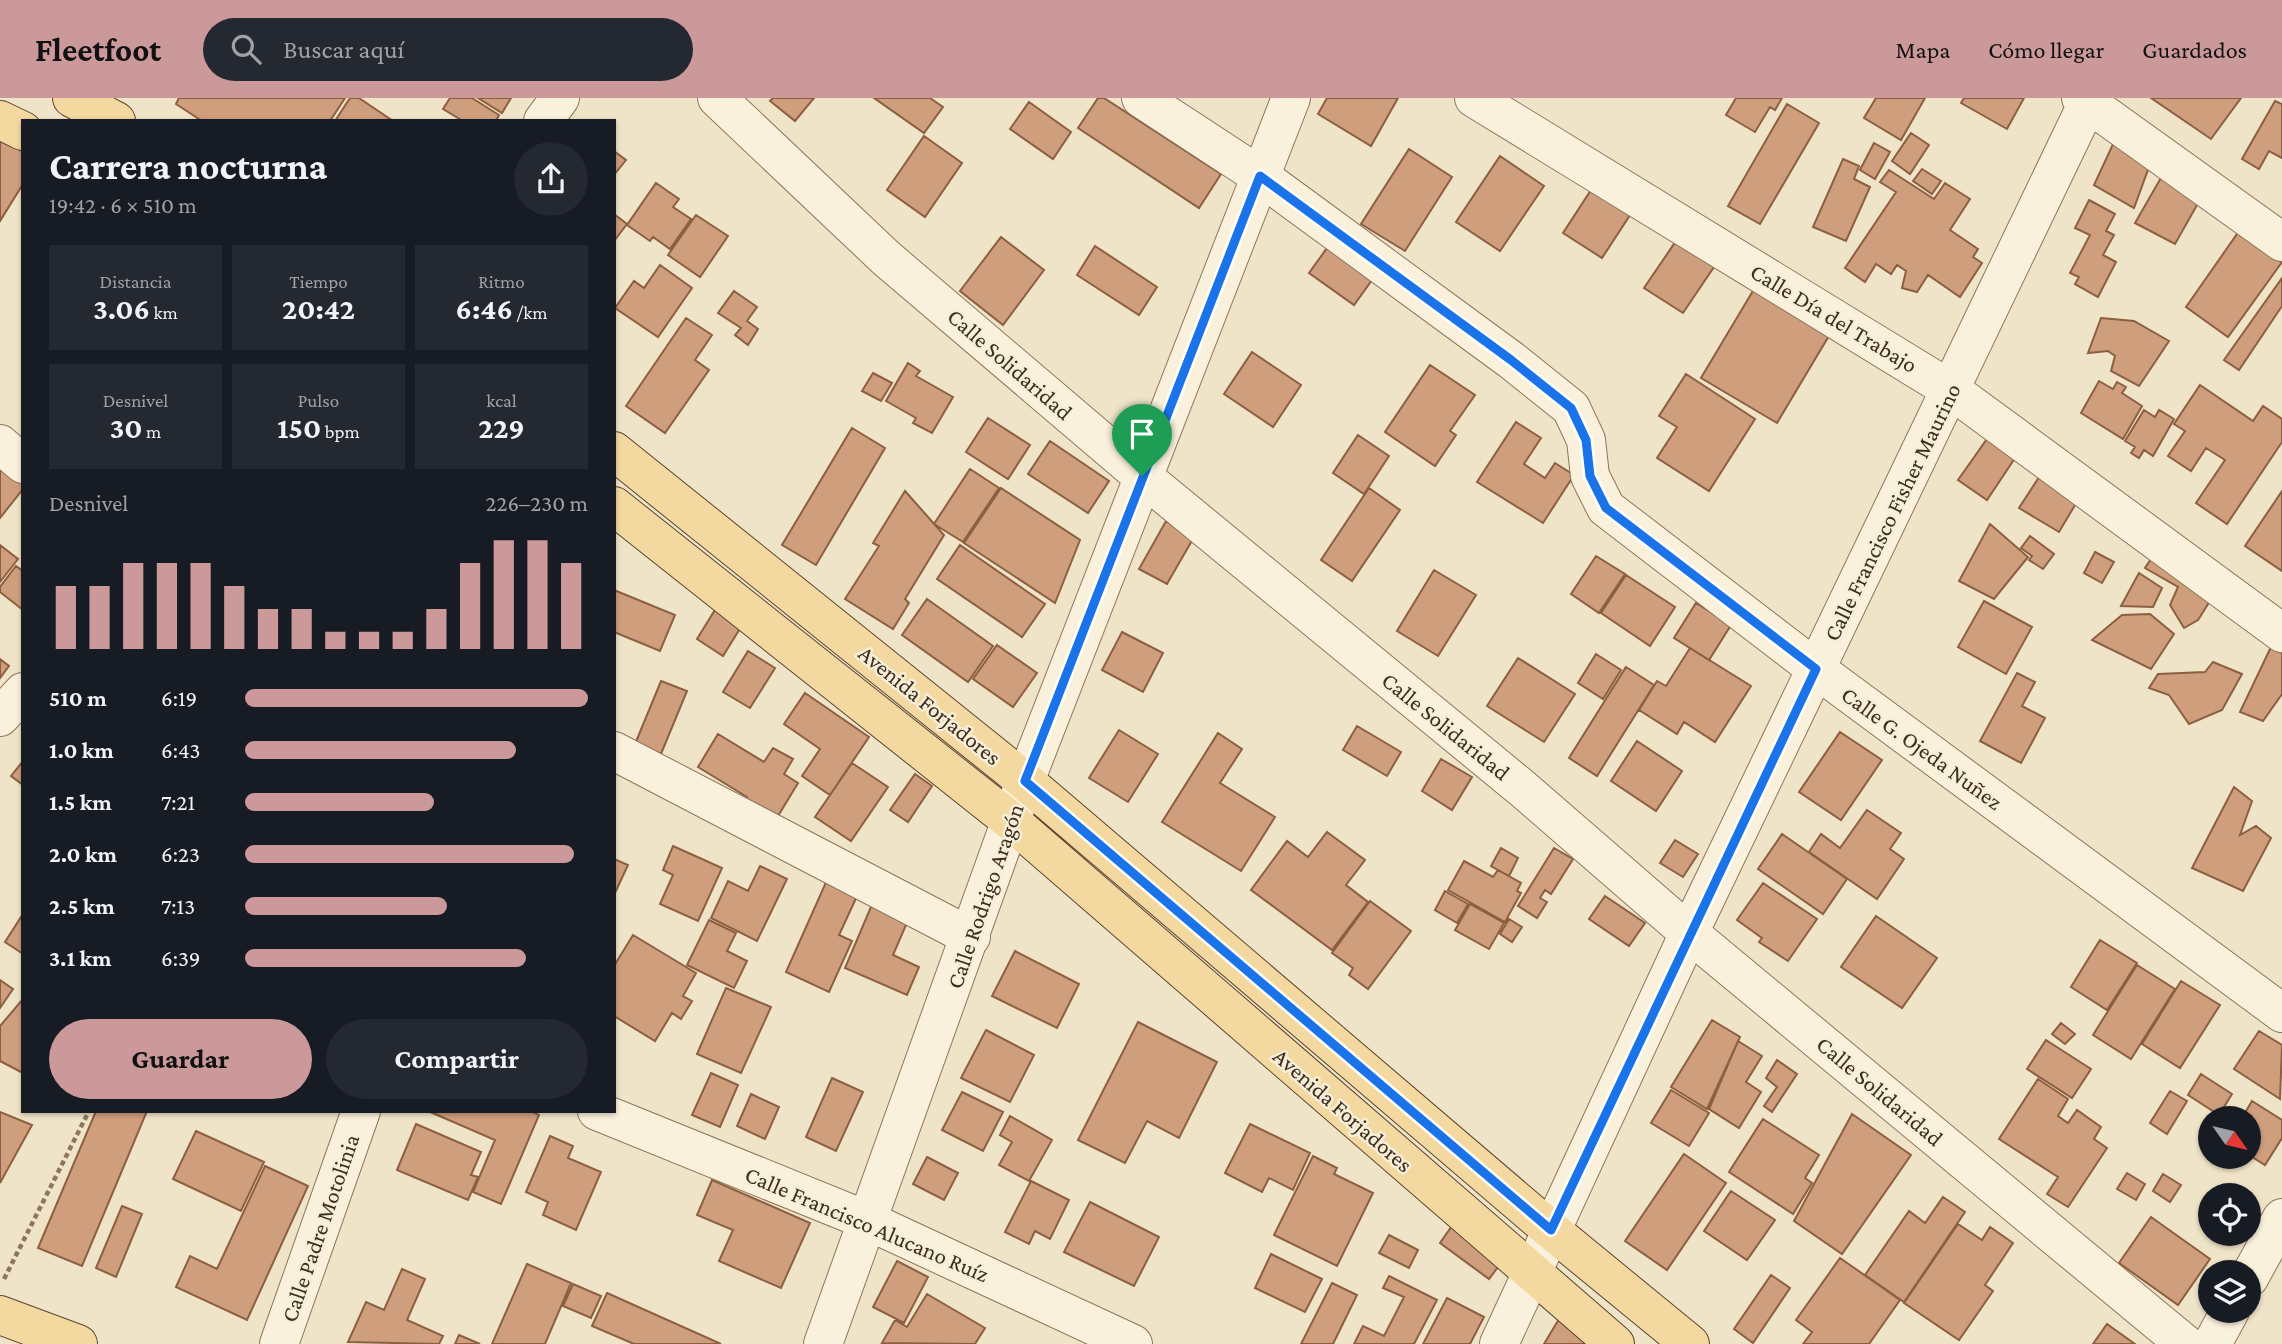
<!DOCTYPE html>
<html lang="es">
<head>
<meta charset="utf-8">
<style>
	:root { --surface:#171b24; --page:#242831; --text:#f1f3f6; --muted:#9ea1a6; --accent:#cc999b }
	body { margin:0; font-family:"Crimson Pro",serif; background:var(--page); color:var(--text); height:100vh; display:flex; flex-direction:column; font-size:26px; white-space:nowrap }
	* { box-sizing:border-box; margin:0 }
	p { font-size:23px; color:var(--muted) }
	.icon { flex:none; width:38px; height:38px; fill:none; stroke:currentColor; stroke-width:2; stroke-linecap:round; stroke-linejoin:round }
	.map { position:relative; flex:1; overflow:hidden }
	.drawer { position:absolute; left:21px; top:21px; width:595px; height:994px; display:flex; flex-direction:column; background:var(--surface); border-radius:0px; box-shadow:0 2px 5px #0004 }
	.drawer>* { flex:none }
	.needle { width:46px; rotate:124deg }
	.controls { position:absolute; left:2198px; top:1008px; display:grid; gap:14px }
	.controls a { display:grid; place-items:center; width:63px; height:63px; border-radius:50%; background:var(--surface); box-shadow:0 2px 5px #0004; font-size:35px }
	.pin { position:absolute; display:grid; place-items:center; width:60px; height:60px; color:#fff; margin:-72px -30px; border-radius:50% 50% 50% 0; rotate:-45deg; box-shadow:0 0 7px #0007 }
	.pin .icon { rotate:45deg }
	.round { display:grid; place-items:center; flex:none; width:74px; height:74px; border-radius:37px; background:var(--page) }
	.head { display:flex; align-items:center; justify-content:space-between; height:119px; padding:0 28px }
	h1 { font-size:38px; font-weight:700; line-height:52px }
	.figures { display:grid; grid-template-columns:repeat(3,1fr); gap:10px; height:119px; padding:7px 28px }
	.figures div { display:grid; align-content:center; border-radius:0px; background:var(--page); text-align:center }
	.figures b { font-size:30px; font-weight:700 }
	.figures small { font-size:19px; font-weight:400 }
	.figures p { font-size:19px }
	.chart { height:196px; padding:14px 28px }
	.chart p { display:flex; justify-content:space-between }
	.chart svg { width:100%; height:126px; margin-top:7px; stroke:var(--accent); stroke-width:6 }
	.button { display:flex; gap:14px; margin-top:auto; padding:14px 28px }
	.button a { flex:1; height:80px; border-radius:42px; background:var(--accent); color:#111; font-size:28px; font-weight:700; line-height:80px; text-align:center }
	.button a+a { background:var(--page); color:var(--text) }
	ul { padding:0 28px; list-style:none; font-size:23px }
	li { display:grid; grid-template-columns:112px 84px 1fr; align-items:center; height:52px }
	li i { height:18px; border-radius:9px; background:var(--accent) }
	header { display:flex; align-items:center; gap:42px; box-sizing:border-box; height:98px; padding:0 35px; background:var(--accent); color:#111 }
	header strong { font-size:33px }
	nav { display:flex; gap:38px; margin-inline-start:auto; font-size:24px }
	.search { width:490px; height:63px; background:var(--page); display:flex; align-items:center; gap:18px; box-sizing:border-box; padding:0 24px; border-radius:38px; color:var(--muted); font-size:26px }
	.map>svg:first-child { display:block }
	.building { fill:#cf9f7d; stroke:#8d5f41; stroke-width:2 }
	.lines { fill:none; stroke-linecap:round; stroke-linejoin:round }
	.minor-casing { stroke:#8d765c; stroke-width:40 }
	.major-casing { stroke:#5b4430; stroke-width:40 }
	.path { stroke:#8d765c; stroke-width:4.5; stroke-dasharray:5 3.5; stroke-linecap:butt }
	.minor { stroke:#faf1dc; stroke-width:38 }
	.major { stroke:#f3d9a0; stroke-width:38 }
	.route-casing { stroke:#fff; stroke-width:14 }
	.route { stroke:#1a73e8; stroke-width:9 }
	.labels { text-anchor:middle; stroke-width:5; stroke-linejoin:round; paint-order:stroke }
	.street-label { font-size:23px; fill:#3d2e20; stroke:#f7eed8 }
</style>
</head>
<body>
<header>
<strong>Fleetfoot</strong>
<div class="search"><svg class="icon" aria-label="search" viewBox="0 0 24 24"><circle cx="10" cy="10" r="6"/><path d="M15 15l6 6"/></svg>Buscar aquí</div>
<nav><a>Mapa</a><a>Cómo llegar</a><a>Guardados</a></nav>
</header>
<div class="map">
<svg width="2282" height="1246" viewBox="0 0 2282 1246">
	<rect width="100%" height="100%" fill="#f0e4c8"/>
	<path class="building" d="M179,0H345L330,23H202L176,6Z
		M350,0H359L393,23H335Z
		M450,0H472L499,17L496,23H463L443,11Z
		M478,0H511L502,15Z
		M773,0H814L795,23L770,3Z
		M874,0H930L943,9L924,35Z
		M1098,0H1104L1221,76L1199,110L1078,30Z
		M1327,0H1398L1371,48L1318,16Z
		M1736,0H1782L1775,12L1770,9L1755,34L1726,17Z
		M1876,0H1925L1901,42L1864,20Z
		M1964,0H2024L2007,31L1961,5Z
		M2151,0H2241L2211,41Z
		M2275,3L2282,6V60L2269,53L2259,71L2242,61Z
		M1029,4L1071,34L1053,61L1010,31Z
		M1787,6L1819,25L1760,126L1728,108Z
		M1911,35L1929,47L1910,76L1892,63Z
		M924,38L962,65L925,119L887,92Z
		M0,40L23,54V86L0,123Z
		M2114,44L2149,69L2134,110L2094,87Z
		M1874,45L1890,54L1875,81L1860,72Z
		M1409,51L1452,79L1405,153L1361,126Z
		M614,53L626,62L614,77Z
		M1500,58L1544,88L1500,153L1456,124Z
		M1843,61L1859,68L1854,81L1870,89L1846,143L1813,129Z
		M1922,71L1941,83L1932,96L1913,83Z
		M2166,71L2205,93L2175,146L2135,125Z
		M1889,72L1934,101L1945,85L1970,101L1950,132L1978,151L1973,159L1982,165L1960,199L1928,177L1917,194L1902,190L1906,173L1897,167L1891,176L1876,166L1865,184L1845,170L1896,94L1880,84Z
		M656,85L679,101L673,109L691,121L670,151L653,139L650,143L627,127Z
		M1593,89L1632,114L1602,160L1563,135Z
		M2089,102L2115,116L2106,133L2114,137L2103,157L2116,164L2098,199L2075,186L2079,179L2070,175L2090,137L2075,130Z
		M614,116L627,126L614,143Z
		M696,117L728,138L700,179L668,157Z
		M2244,126L2282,154V164L2228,239L2186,209Z
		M1001,139L1044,172L1003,227L960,193Z
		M1678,140L1716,166L1683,215L1644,190Z
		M1095,148L1157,189L1139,217L1077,177Z
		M1327,150L1372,182L1354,207L1309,175Z
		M660,167L692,190L658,239L615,210L634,183L644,190Z
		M2282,180V208L2239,272L2224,262Z
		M1757,186L1833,231L1777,325L1701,280Z
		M734,193L757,209L747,223L758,231L748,247L735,237L741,230L718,215Z
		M686,220L712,237L695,262L709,272L665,335L626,308Z
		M2101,220L2134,223L2169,243L2139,288L2111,273L2115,258L2108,253L2088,255Z
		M1252,254L1301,287L1273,329L1224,296Z
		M908,265L920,273L916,278L953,299L932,335L913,325L916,320L886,303Z
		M1430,267L1475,297L1450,333L1456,337L1435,368L1385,334Z
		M873,275L892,285L881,303L862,293Z
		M1686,276L1755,321L1709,393L1657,360L1677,329L1659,318Z
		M2099,283L2113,291L2117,284L2126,289L2122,295L2142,308L2123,341L2081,315Z
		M2200,287L2253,323L2263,308L2282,321V344L2227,426L2196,405L2225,362L2206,350L2191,373L2168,358L2185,333L2174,326Z
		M2144,312L2155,319L2159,312L2174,321L2153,358L2144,352L2139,360L2131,355L2135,349L2125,343Z
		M988,320L1030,347L1008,381L966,354Z
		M1516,324L1541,340L1524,366L1545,380L1555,365L1574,377L1543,425L1477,384Z
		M852,330L885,350L816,467L782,447Z
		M1358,337L1389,358L1364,396L1333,375Z
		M1987,341L2015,360L1987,402L1958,382Z
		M1050,343L1109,383L1088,415L1028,376Z
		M0,364L23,382V391L0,420Z
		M970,371L999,390L963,444L934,426Z
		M2043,373L2081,397L2059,434L2019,410Z
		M1001,390L1080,442L1055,505L964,445Z
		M1369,390L1400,412L1352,483L1321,462Z
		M905,393L944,437L905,501L909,505L893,531L845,501L879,448L873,445Z
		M2282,393V473L2245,448Z
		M1166,423L1194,439L1167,486L1139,471Z
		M1990,426L2028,459L1994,501L1959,483Z
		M2030,438L2054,456L2043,471L2029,462L2032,458L2021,450Z
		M0,447L18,461L0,484Z
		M960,447L1045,506L1022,539L937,481Z
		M2095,454L2114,464L2102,485L2084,475Z
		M2155,455L2215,495L2198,522L2184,530L2170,507L2178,489L2145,470Z
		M1596,458L1625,476L1599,515L1571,496Z
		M16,468L23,473V512L0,494V489Z
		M1434,472L1476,497L1438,558L1397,533Z
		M2139,475L2162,490L2153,509L2121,508Z
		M1626,477L1675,509L1650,548L1601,515Z
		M614,492L675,517L660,553L614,534Z
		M927,501L993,548L968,584L902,537Z
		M1984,503L2032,529L2006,576L1958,549Z
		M1696,505L1731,527L1709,562L1674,540Z
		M718,507L744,524L723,558L697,541Z
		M2150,516L2174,536L2151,571L2092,542L2122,517Z
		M1122,534L1163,555L1143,594L1102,572Z
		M997,547L1037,575L1013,609L973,581Z
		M2271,549L2282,555V596L2263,623L2240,614Z
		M1690,550L1751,588L1715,644L1684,624L1677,636L1639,612L1657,583L1666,588Z
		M748,553L775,570L750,610L723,594Z
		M1596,556L1621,572L1603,601L1578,585Z
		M1518,560L1575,596L1544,644L1487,608Z
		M0,561L9,568L0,580Z
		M2213,564L2242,576L2222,612L2189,626L2169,597L2149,590L2158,576L2205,574Z
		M1626,569L1654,587L1597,678L1569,660Z
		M2017,575L2035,584L2022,608L2045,620L2021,665L1980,643Z
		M661,583L687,593L661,656L635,646Z
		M805,595L869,639L830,697L802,678L820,651L784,626Z
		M1357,628L1401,654L1387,678L1343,652Z
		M1119,632L1158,656L1128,704L1089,680Z
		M1840,634L1882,662L1841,722L1799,694Z
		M1218,635L1242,651L1220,685L1275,719L1241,773L1162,724Z
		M718,636L764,664L773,650L793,661L784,676L798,685L778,718L743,705L747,699L698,669Z
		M1637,643L1682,673L1656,713L1611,683Z
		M1441,661L1472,679L1452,712L1422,693Z
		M23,663V687L11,678Z
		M852,665L888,689L851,743L815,719Z
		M915,676L932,688L908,724L890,712Z
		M2234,689L2252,703L2240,737L2256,728L2271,740L2243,793L2192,770Z
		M1867,712L1901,735L1890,751L1904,761L1877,801L1809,754L1821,736L1840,750Z
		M1327,734L1365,762L1346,787L1368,804L1332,852L1251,792L1287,743L1308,759Z
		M1782,736L1847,781L1823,816L1758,771Z
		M1675,742L1698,756L1683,779L1660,765Z
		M673,748L722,770L698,823L660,806L673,777L663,772Z
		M1501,750L1518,760L1509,778L1491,768Z
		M1554,750L1573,761L1551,796L1545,792L1540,800L1547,804L1537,820L1518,808Z
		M614,761L628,767L614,797Z
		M1464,763L1493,779L1498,772L1521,785L1517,793L1521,795L1505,824L1448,792Z
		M760,768L787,781L757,843L711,820L728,783L748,793Z
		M827,782L858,796L839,837L852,843L829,894L786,874Z
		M1763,785L1817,821L1788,863L1759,844L1762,840L1737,822Z
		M1445,793L1468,806L1457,825L1435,812Z
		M1605,798L1645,825L1629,848L1589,821Z
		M1370,803L1411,833L1368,891L1349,877L1353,870L1332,855Z
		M873,804L909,820L893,857L919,869L907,897L845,870Z
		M1470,806L1504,825L1489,851L1455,832Z
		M23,816V856L5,844Z
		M1876,818L1937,860L1902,910L1841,869Z
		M1509,821L1522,829L1512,844L1500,836Z
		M709,822L736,835L727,853L747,863L734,890L687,867Z
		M633,837L696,875L683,898L692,903L681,921L672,915L655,943L614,918V868Z
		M2100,842L2137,865L2107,912L2071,889Z
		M1015,853L1079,886L1057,930L992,898Z
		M2137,867L2175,891L2131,961L2093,937Z
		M0,882L13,891L0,910Z
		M2181,883L2220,907L2180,970L2142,946Z
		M726,890L771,909L741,975L697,956Z
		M23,901V975L0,963V928Z
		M1712,922L1740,939L1707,1011L1671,989Z
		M1138,924L1217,964L1179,1040L1147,1023L1125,1065L1078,1042Z
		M2061,925L2075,936L2065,946L2052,936Z
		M986,932L1034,957L1010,1004L961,980Z
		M2259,933L2282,947L2280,1001L2234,971Z
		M2046,942L2091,971L2072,1000L2027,971Z
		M1738,943L1762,958L1746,984L1761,994L1739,1030L1709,1011Z
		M1777,962L1797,976L1772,1014L1764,1008L1777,989L1766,980Z
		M711,975L738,987L720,1029L692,1017Z
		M2201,976L2232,996L2219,1017L2188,997Z
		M832,980L863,994L836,1053L806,1039Z
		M2038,981L2068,1001L2058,1018L2068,1025L2077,1012L2101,1029L2094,1041L2107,1050L2068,1109L2047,1096L2058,1079L1999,1041Z
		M1671,992L1709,1015L1689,1048L1651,1025Z
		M2170,993L2187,1003L2167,1036L2150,1025Z
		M962,994L1003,1014L983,1053L942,1032Z
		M751,996L779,1009L765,1041L737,1028Z
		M2252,1003L2282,1022V1040L2265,1067L2249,1057V1020H2242Z
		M96,1013H147L82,1168L38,1150Z
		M428,1013H531L539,1017L501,1106L473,1094L495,1042Z
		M0,1014L32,1027L0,1085Z
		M1852,1016L1911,1057L1842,1156L1794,1123Z
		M1010,1018L1052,1042L1029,1083L999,1067L1012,1044L1000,1037Z
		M1763,1021L1819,1057L1805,1080L1812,1085L1793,1116L1729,1074Z
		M416,1026L481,1054L471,1077L478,1079L468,1102L397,1072Z
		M1250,1026L1310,1055L1293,1092L1269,1080L1262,1094L1225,1075Z
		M196,1033L264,1064L241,1113L173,1081Z
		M550,1038L573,1048L568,1060L601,1074L576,1132L543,1117L548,1104L526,1094Z
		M1684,1056L1726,1085L1667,1172L1625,1143Z
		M1313,1058L1337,1070L1334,1076L1373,1095L1337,1168L1274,1137Z
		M927,1059L958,1075L944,1102L913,1086Z
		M265,1068L308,1088L247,1222L176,1189L190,1158L217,1171Z
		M2127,1075L2145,1086L2136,1102L2117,1091Z
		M2163,1076L2181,1087L2170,1104L2153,1093Z
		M712,1082L810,1125L781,1190L719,1163L733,1132L697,1117Z
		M1031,1083L1069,1102L1050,1141L1035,1133L1029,1146L1005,1134Z
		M1731,1093L1775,1122L1747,1162L1704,1133Z
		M1943,1099L1965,1114L1904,1204L1865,1177L1909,1113L1925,1125Z
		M1090,1104L1159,1139L1134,1188L1064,1154Z
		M122,1108L142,1116L116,1179L96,1170Z
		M2151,1119L2210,1161L2178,1207L2119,1165Z
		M1454,1125L1504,1161L1489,1181L1440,1145Z
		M1958,1126L1982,1142L1990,1129L2013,1145L1985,1187L1993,1193L1959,1242L1904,1205Z
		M1389,1137L1418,1152L1409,1170L1379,1155Z
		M1271,1156L1322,1181L1305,1214L1255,1190Z
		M1840,1160L1900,1202L1869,1246H1803L1812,1234L1796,1222Z
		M897,1163L928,1179L904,1225L873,1209Z
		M527,1166L571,1185L545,1246H492Z
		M402,1171L425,1181L407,1222L443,1238L439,1246L348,1244L366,1204L384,1212Z
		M1771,1177L1790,1190L1753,1245L1734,1231Z
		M1389,1178L1437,1202L1414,1246H1354L1363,1228L1384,1238L1404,1199L1383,1190Z
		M1332,1185L1357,1197L1333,1246H1301Z
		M573,1186L601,1198L591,1220L563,1208Z
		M607,1195L721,1246H634L592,1228Z
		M927,1196L985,1230L975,1246L882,1245L895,1222L907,1229Z
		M1447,1200L1484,1219L1470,1246H1423Z
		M1559,1221L1590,1246H1544Z
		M2107,1226L2135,1246H2093Z
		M459,1237L480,1246H455Z"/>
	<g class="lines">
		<g class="minor-casing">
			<path id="minor" d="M717,0L886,160L1142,378L1523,691L1689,835L2185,1246
				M1141,0L1260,78L1511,262L1571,310L1586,342L1590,378L1606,410L1816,571L2282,915
				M1474,0L1951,292L2282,535
				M2081,0L2282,144
				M543,23L560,0
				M0,346L23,366
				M0,619L23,594
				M614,653L971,839
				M597,1013L866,1122L1133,1246
				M2249,1180L2282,1120
				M279,1246L361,1013
				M823,1246L1025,683L1291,0
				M1499,1246L1689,835L2090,0
				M2212,1246L2230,1213"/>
		</g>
		<g class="major-casing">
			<path id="major" d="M72,0L116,23
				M0,22L23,33
				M614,353L1025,683L1551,1132L1690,1246
				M614,408L1011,723L1615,1246
				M0,1217L78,1246"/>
		</g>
		<path class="path" d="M4,1181L89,1013"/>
		<use href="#minor" class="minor"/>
		<use href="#major" class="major"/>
	</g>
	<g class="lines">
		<g class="route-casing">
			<path id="route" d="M1260,78L1511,262L1571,310L1586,342L1590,378L1606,410L1816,571L1551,1132L1025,683Z"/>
		</g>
		<use href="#route" class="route"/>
	</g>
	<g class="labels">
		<g class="street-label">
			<text transform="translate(1834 220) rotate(31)" y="8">Calle Día del Trabajo</text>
			<text transform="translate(1010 266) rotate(41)" y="8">Calle Solidaridad</text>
			<text transform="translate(1892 414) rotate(-64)" y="8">Calle Francisco Fisher Maurino</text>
			<text transform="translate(930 607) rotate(39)" y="8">Avenida Forjadores</text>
			<text transform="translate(1446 628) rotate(39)" y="8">Calle Solidaridad</text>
			<text transform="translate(1922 650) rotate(36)" y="8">Calle G. Ojeda Nuñez</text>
			<text transform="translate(985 798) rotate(-71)" y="8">Calle Rodrigo Aragón</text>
			<text transform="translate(1880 993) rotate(40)" y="8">Calle Solidaridad</text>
			<text transform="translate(1343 1012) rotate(41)" y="8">Avenida Forjadores</text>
			<text transform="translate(867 1126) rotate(23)" y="8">Calle Francisco Alucano Ruíz</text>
			<text transform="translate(320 1130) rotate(-71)" y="8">Calle Padre Motolinia</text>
		</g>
	</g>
</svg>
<div class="controls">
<a><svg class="needle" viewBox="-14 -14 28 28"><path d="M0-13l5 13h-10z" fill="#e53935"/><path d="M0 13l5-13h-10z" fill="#9ea1a6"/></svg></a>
<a><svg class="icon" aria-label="locate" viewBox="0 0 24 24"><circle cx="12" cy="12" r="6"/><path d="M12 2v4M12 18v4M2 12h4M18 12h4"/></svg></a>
<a><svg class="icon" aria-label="layers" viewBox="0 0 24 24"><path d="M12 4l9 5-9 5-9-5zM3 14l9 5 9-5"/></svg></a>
</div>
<div class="pin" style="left:1142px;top:378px;background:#1e9e55"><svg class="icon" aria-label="arrive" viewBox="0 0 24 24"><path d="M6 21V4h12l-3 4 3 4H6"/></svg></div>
<section class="drawer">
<div class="head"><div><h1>Carrera nocturna</h1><p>19:42 · 6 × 510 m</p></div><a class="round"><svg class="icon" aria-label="share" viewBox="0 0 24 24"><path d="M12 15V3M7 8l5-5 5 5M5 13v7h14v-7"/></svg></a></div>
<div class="figures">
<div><p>Distancia</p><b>3.06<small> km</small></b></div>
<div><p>Tiempo</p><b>20:42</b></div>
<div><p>Ritmo</p><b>6:46<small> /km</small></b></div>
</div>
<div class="figures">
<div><p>Desnivel</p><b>30<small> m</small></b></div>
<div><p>Pulso</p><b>150<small> bpm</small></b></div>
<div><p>kcal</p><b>229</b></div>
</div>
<div class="chart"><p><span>Desnivel</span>226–230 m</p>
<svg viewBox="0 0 160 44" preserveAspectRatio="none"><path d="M5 44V22M15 44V22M25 44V14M35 44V14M45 44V14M55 44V22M65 44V30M75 44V30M85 44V38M95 44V38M105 44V38M115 44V30M125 44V14M135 44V6M145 44V6M155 44V14"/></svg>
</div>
<ul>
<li><b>510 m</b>6:19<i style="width:100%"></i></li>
<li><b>1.0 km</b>6:43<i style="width:79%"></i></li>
<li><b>1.5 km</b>7:21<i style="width:55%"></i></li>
<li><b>2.0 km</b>6:23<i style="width:96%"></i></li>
<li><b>2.5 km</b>7:13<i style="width:59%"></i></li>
<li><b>3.1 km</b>6:39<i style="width:82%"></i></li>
</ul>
<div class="button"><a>Guardar</a><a>Compartir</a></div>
</section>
</div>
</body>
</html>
